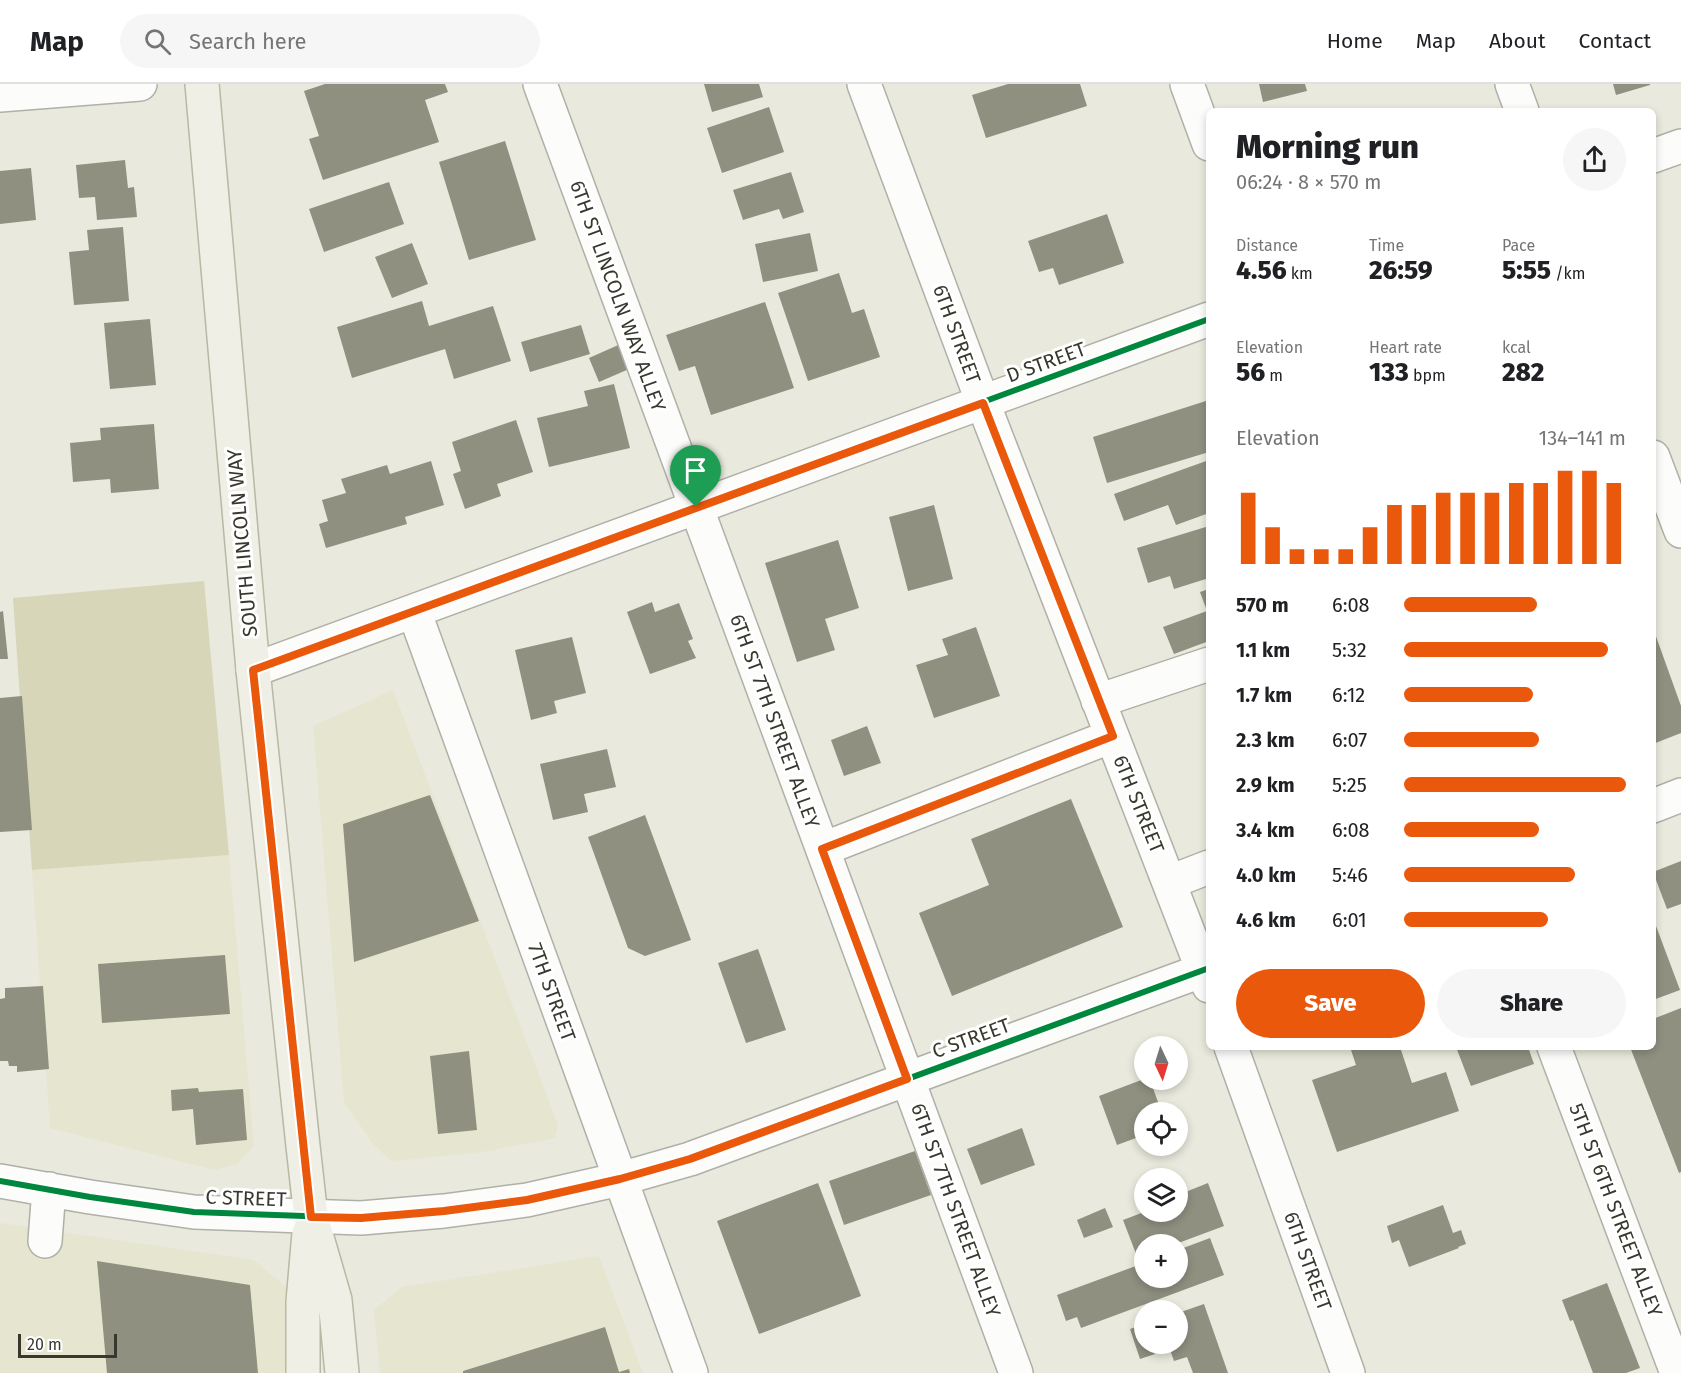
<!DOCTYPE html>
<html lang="en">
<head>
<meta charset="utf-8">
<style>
	:root { --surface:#fff; --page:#f6f6f6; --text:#202124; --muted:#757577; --line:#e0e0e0; --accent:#ea580c }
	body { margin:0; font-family:"Fira Sans",sans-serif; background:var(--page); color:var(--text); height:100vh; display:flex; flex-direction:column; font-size:22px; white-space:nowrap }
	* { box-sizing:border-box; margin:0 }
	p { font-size:20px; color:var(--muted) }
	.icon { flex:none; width:33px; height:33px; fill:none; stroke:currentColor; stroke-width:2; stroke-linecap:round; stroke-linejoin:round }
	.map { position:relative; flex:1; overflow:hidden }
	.side { position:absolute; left:1206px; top:24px; width:450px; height:942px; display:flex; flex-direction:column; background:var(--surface); border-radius:9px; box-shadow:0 3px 9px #0003 }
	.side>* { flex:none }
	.needle { width:39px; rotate:176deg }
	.controls { position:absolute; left:1134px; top:952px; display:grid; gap:12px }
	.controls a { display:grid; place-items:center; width:54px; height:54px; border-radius:50%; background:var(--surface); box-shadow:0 3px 9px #0003; font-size:30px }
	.scale { position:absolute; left:18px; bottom:15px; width:99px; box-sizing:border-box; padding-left:6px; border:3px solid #38382f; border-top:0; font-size:16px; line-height:21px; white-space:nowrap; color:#38382f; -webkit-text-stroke:4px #fff; paint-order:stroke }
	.pin { position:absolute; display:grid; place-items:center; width:51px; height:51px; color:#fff; margin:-62px -26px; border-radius:50% 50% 50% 0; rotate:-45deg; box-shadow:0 0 6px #0007 }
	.pin .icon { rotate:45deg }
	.round { display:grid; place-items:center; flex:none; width:63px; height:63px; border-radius:32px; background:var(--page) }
	.headline { display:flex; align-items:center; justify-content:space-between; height:102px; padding:0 30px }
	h1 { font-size:33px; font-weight:800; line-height:45px }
	.stats { display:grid; grid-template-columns:repeat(3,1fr); gap:9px; height:102px; padding:6px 30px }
	.stats div { display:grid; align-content:center }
	.stats b { font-size:26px; font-weight:800 }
	.stats small { font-size:16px; font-weight:400 }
	.stats p { font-size:16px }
	.chart { height:168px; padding:12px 30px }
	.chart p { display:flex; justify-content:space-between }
	.chart svg { width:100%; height:108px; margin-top:6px; stroke:var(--accent); stroke-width:6 }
	.cta { display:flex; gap:12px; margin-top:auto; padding:12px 30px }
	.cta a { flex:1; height:69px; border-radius:36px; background:var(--accent); color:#fff; font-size:24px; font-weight:800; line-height:69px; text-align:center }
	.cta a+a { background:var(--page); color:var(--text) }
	ul { padding:0 30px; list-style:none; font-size:20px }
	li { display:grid; grid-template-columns:96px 72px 1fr; align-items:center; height:45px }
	li i { height:15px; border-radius:8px; background:var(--accent) }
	header { display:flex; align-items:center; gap:36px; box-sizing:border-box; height:84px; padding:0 30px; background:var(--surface); border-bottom:2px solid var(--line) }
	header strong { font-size:28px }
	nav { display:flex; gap:33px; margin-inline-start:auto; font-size:21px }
	.search { width:420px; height:54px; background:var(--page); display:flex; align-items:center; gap:15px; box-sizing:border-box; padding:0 21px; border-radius:33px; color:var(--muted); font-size:22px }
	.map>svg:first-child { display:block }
	.built { fill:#e6e6d0 }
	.green { fill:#d7d6b8 }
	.building { fill:#909081 }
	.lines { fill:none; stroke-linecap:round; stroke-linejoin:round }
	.minor-casing { stroke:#b0b0a8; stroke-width:36 }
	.major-casing { stroke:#b8b8a5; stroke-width:36 }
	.minor { stroke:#fcfcfa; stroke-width:33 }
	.major { stroke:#efefe6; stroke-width:33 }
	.cycleway-casing { stroke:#fff; stroke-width:10 }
	.cycleway { stroke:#00873e; stroke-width:6 }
	.route-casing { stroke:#fff; stroke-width:12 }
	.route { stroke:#ea580c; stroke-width:8 }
	.labels { text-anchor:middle; stroke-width:6; stroke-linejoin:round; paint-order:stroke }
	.street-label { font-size:20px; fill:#38382f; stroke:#fff }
</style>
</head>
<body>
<header>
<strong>Map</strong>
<div class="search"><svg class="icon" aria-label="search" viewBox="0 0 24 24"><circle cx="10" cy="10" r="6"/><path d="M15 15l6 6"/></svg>Search here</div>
<nav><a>Home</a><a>Map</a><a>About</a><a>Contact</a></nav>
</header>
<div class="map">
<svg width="1681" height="1289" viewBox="0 0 1681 1289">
	<rect width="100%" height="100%" fill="#e9e9dd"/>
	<path class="built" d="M393,606L558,1041L555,1054L482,1068L391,1077L373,1060L344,1018L313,642Z
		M229,771L254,1062L237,1080L214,1086L50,1044L32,786Z
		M0,1139L254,1176L286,1203L289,1289H0Z
		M599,1172L643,1289H380L374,1226L402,1203Z"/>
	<path class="green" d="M204,497L229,771L32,786L13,514Z"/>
	<path class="building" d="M325,0H445L448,8L425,16L439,58L323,96L309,55L319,52L304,7Z
		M704,0H759L763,13L712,28Z
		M1008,0H1080L1087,22L986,54L972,11Z
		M1259,0H1305L1307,7L1263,18Z
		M1613,0H1650V1L1616,11Z
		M769,23L784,68L722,89L707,44Z
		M505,57L536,156L469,176L439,78Z
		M125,76L128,104L134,103L137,133L97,136L95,113L79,114L76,81Z
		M31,84L36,136L0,140V87Z
		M791,88L804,128L783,135L779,125L743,136L733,106Z
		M389,98L404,140L324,168L309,125Z
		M1107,130L1124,179L1059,201L1053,184L1039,188L1028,157Z
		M123,143L129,217L74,221L69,168L89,166L87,146Z
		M810,149L818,187L763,198L755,160Z
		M412,159L428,200L392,214L375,173Z
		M839,189L852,229L864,225L880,273L808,297L778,209Z
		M422,217L429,242L493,222L511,277L454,295L445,265L352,294L337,243Z
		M765,218L794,304L711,331L695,282L679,287L666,251Z
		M150,235L156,301L110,305L104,239Z
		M581,241L590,270L530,288L521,258Z
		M625,258L636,282L599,298L589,274Z
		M614,300L630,364L549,383L537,334L588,322L584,307Z
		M1209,316V368L1107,399L1093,353Z
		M516,336L533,388L497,400L501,412L465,425L453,390L461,387L452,358Z
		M154,340L159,405L111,409L110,395L73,398L70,359L101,356L100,344Z
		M1209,376V429L1176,441L1168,421L1124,437L1114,410Z
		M431,377L444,421L405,433L407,440L326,464L319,440L328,437L322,416L346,409L341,395L387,381L390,390Z
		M934,421L953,495L908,507L889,433Z
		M1209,442V494L1174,505L1170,492L1148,499L1137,464Z
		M838,456L859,524L825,535L835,566L797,578L765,479Z
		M1209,505V557L1174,570L1163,543L1207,527L1200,508Z
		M652,518L655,528L679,519L693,555L688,557L696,574L650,590L627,528Z
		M3,527L8,575H0V528Z
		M976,543L1000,612L934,634L916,581L948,571L942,555Z
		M1653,544L1681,622V649L1653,660Z
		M572,553L586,609L554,617L557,629L531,636L515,566Z
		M22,612L32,746L0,748V614Z
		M867,642L881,679L844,692L831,656Z
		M607,665L616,703L584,710L588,728L553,736L540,680Z
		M430,711L479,837L354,878L343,740Z
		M1071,715L1123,843L952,912L919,829L989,801L971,755Z
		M645,731L691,856L645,872L628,864L588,753Z
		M1681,777V820L1667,825L1653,788Z
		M1653,834L1680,906L1653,916Z
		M758,865L786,946L746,959L718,879Z
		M225,871L230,930L102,939L98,880Z
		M43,902L49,985L17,988V982H9L8,977H0V915L5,914V904Z
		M1681,924V1088L1679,1089L1630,963H1653V935Z
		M1350,963H1400L1412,999L1446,988L1459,1027L1337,1068L1312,996L1356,981Z
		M1456,963H1528L1534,980L1471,1002Z
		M469,967L477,1046L438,1050L430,972Z
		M1144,995L1150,996L1162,1029H1144V1051L1117,1061L1099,1012Z
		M198,1004L199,1008L243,1005L247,1056L196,1061L193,1025L172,1027L171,1006Z
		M1022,1044L1035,1081L981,1101L967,1065Z
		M915,1067L931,1111L844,1141L829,1097Z
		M818,1099L861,1212L759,1250L717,1137Z
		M1208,1099L1224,1142L1173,1161H1144V1172L1138,1175L1123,1136L1144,1128H1178V1111Z
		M1443,1121L1453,1149L1461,1146L1466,1160L1458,1163L1459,1164L1409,1183L1399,1156L1392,1159L1387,1142Z
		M1105,1124L1113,1143L1084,1154L1077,1136Z
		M1210,1154L1224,1191L1081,1244L1077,1233L1066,1237L1057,1211L1144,1179V1194H1178V1166Z
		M97,1177L250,1201L258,1289H107Z
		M1607,1199L1640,1284L1626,1289H1593L1573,1236L1570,1237L1562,1216Z
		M1204,1220L1228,1289H1193L1187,1273L1174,1277L1168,1260H1178V1229Z
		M1144,1240V1260H1151L1155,1270L1140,1275L1130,1245Z
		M605,1243L619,1288L629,1285L630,1289H463V1287Z"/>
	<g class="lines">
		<g class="minor-casing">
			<path id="minor" d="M540,0L1016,1289
				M864,0L983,319L1209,902
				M1187,0L1209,60
				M1512,0L1522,27
				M0,11L140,0
				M1653,72L1681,62
				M1653,373L1681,447
				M414,527L691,1289
				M253,586L1209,235
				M1098,617L1209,580
				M1653,722L1681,711
				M823,765L1112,652
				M1170,798L1209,783
				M1231,963L1348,1289
				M1554,963L1677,1289
				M0,1097L90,1113L194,1128L361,1134L444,1127L527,1116L620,1095L690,1075L1209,884
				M45,1157L49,1105"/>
		</g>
		<g class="major-casing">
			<path id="major" d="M202,0L253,586L303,1062L311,1133L335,1216L342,1289
				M303,1289V1218L309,1149"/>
		</g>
		<use href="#minor" class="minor"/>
		<use href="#major" class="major"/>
		<g class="cycleway-casing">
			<path id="cycleway" d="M253,586L1209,235
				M0,1097L90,1113L194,1128L361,1134L444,1127L527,1116L620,1095L690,1075L1209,884"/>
		</g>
		<use href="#cycleway" class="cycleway"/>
	</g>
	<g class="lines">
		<g class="route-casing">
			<path id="route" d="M983,319L1113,652L822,765L907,995L690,1075L620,1095L527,1116L444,1127L361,1134L311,1133L253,586Z"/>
		</g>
		<use href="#route" class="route"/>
	</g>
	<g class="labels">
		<g class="street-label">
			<text transform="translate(618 212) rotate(70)" y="7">6TH ST LINCOLN WAY ALLEY</text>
			<text transform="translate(957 250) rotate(70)" y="7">6TH STREET</text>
			<text transform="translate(1046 278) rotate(-20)" y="7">D STREET</text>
			<text transform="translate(242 459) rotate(-95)" y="7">SOUTH LINCOLN WAY</text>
			<text transform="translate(775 637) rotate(70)" y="7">6TH ST 7TH STREET ALLEY</text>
			<text transform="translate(1139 720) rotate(68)" y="7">6TH STREET</text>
			<text transform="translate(552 908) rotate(70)" y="7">7TH STREET</text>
			<text transform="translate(971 954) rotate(-20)" y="7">C STREET</text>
			<text transform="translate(246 1114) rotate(2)" y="7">C STREET</text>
			<text transform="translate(956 1126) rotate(70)" y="7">6TH ST 7TH STREET ALLEY</text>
			<text transform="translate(1616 1126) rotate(69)" y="7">5TH ST 6TH STREET ALLEY</text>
			<text transform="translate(1308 1177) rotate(70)" y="7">6TH STREET</text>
		</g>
	</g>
</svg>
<div class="controls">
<a><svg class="needle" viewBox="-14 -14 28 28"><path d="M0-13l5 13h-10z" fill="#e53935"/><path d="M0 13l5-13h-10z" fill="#757577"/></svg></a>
<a><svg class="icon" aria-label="locate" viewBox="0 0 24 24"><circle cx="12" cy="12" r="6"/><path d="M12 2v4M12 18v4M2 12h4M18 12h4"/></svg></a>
<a><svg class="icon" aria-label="layers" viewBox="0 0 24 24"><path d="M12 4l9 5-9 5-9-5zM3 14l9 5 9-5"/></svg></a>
<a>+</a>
<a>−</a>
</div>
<div class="scale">20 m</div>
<div class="pin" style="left:696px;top:423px;background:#1e9e55"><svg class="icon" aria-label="arrive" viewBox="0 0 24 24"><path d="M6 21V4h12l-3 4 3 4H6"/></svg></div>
<section class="side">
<div class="headline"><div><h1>Morning run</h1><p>06:24 · 8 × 570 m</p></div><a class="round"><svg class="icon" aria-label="share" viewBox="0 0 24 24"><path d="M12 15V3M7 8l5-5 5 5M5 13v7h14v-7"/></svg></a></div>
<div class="stats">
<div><p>Distance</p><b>4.56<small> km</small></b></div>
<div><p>Time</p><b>26:59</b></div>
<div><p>Pace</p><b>5:55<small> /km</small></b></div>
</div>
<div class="stats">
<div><p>Elevation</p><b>56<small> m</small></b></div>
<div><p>Heart rate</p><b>133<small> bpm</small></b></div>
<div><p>kcal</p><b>282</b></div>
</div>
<div class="chart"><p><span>Elevation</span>134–141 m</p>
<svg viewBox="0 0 160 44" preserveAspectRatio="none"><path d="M5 44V15M15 44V29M25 44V38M35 44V38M45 44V38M55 44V29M65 44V20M75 44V20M85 44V15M95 44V15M105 44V15M115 44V11M125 44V11M135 44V6M145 44V6M155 44V11"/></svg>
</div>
<ul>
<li><b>570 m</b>6:08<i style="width:60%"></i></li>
<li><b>1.1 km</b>5:32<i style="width:92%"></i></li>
<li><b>1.7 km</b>6:12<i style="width:58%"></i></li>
<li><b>2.3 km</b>6:07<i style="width:61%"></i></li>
<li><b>2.9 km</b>5:25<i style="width:100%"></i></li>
<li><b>3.4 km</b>6:08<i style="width:61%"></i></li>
<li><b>4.0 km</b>5:46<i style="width:77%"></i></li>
<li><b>4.6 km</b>6:01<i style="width:65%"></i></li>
</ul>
<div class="cta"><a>Save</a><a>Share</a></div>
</section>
</div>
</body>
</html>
